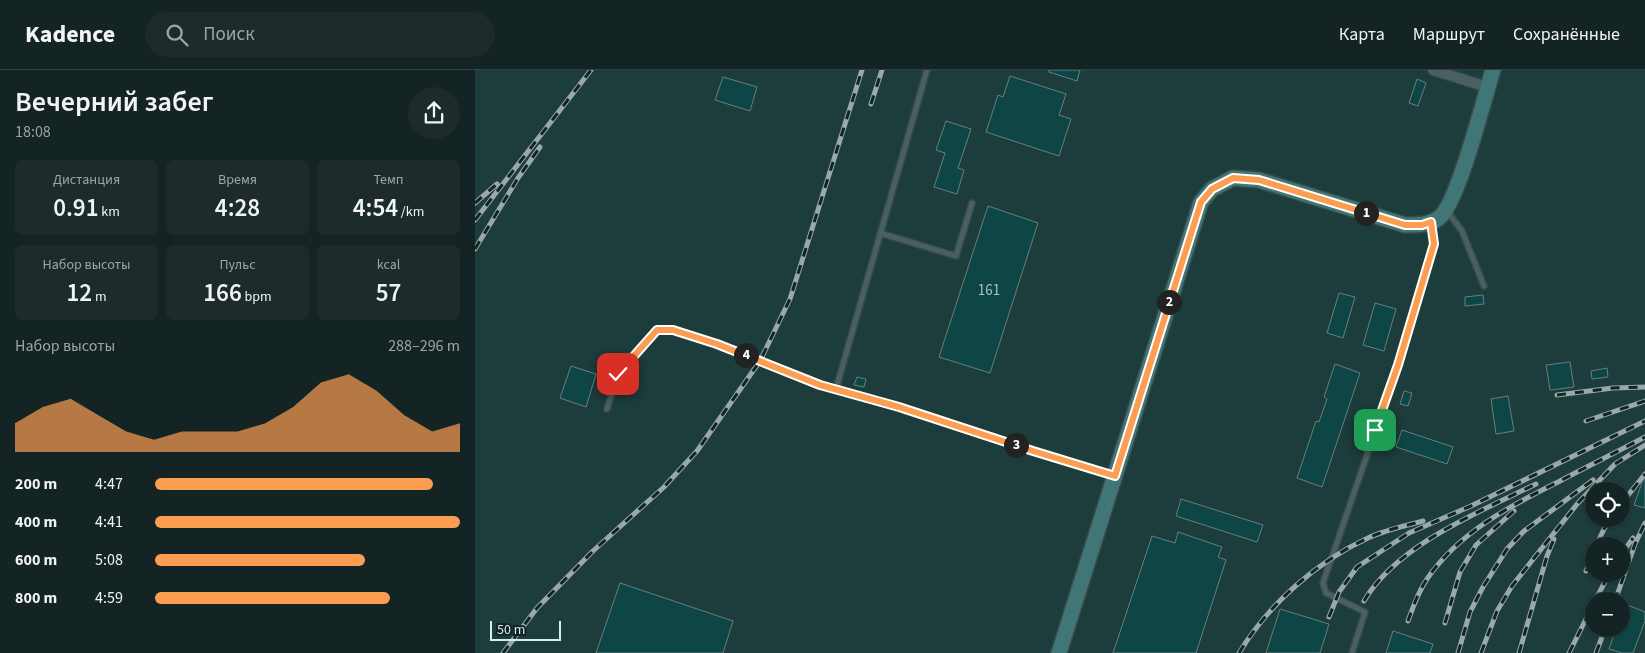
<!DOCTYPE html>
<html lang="ru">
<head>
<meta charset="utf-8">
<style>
	:root { --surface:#142323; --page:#1d2b2b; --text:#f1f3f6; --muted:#9da4a6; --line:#334041; --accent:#fb9e51 }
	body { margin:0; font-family:"Source Sans 3",sans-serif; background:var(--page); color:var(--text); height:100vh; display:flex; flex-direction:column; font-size:19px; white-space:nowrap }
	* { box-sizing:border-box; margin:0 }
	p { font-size:16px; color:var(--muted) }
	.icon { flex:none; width:28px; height:28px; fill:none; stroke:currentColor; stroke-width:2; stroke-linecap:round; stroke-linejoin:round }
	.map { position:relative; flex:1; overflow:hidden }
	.sheet { display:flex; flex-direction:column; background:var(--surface); width:475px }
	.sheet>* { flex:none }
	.controls { position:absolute; left:1110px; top:412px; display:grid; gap:10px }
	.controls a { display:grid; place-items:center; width:45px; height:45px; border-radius:50%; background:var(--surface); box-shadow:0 1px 4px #0004,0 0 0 1px var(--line); font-size:25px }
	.scale { position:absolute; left:15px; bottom:12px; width:71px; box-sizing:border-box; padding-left:5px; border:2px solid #ddeaea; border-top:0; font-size:14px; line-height:18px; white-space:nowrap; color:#ddeaea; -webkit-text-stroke:4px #102525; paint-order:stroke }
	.pin { position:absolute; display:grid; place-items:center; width:42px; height:42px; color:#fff; margin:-21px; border-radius:10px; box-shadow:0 2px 8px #0006 }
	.km { position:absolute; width:25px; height:25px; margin:-12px; border-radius:50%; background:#222; color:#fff; font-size:14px; line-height:25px; text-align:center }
	.round { display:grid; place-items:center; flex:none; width:52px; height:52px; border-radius:26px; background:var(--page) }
	.overview { display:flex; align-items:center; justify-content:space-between; height:85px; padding:0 15px }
	h1 { font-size:28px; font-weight:600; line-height:38px }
	.figures { display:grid; grid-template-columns:repeat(3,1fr); gap:8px; height:85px; padding:5px 15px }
	.figures div { display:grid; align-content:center; border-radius:8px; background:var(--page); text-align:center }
	.figures b { font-size:25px; font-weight:600 }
	.figures small { font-size:14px; font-weight:400 }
	.figures p { font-size:14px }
	.chart { height:140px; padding:10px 15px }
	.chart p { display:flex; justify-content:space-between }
	.chart svg { width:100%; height:90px; margin-top:5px; fill:var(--accent); opacity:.7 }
	ul { padding:0 15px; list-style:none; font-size:16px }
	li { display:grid; grid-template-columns:80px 60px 1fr; align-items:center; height:38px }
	li i { height:12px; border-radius:6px; background:var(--accent) }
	header { display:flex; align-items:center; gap:30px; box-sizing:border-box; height:70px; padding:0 25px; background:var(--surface); border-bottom:1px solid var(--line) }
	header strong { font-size:24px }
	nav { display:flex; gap:28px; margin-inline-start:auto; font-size:18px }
	.search { width:350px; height:45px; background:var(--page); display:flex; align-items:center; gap:12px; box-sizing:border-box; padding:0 18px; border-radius:28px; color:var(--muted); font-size:19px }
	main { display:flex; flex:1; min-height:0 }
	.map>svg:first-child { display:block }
	.built { fill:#1d3c3c; fill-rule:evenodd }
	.building { fill:#0e4646; stroke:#677f7e }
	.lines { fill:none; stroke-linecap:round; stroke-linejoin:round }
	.lane-casing { stroke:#374a4a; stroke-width:8 }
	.street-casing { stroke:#374a4a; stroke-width:12 }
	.secondary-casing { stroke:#374a4a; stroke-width:18 }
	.lane { stroke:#4a6060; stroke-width:5 }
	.street { stroke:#4a6060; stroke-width:10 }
	.secondary { stroke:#407676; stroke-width:15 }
	.rail-casing { stroke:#99a8a8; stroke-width:5 }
	.rail { stroke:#102525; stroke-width:3; stroke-dasharray:9; stroke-linecap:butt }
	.route-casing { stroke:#fff; stroke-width:10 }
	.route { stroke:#fb9e51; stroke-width:6 }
	.labels { text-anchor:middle; stroke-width:4; stroke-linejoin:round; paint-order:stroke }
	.number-label { font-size:15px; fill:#a9c1c1 }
</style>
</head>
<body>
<header>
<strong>Kadence</strong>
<div class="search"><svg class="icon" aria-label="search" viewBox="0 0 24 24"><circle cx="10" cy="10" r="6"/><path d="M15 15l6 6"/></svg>Поиск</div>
<nav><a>Карта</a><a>Маршрут</a><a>Сохранённые</a></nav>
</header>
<main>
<section class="sheet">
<div class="overview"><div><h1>Вечерний забег</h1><p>18:08</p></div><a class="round"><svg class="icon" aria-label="share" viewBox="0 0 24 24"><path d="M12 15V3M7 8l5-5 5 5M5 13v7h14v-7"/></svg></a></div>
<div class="figures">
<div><p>Дистанция</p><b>0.91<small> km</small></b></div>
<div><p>Время</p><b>4:28</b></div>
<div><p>Темп</p><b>4:54<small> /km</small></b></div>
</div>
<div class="figures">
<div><p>Набор высоты</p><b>12<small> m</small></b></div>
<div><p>Пульс</p><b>166<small> bpm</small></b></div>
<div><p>kcal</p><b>57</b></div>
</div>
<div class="chart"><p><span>Набор высоты</span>288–296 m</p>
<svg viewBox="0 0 160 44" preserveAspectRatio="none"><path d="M0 44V30L10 22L20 18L30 26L40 34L50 38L60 34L70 34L80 34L90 30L100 22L110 10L120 6L130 14L140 26L150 34L160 30V44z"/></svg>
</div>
<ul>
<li><b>200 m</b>4:47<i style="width:91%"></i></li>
<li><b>400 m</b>4:41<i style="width:100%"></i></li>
<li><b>600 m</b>5:08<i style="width:69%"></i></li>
<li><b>800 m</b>4:59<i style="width:77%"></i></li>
</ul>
</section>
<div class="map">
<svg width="1170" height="583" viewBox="0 0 1170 583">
	<rect width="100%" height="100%" fill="#1a2f2f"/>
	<path class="built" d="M0,0H1170V583H0ZM1119,421H1146V449H1119ZM1119,476H1146V504H1119ZM1119,531H1146V559H1119Z"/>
	<path class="building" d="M574,0H605L602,11L574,2Z
		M535,6L591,24L584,45L596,49L584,86L511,62L523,25L528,27Z
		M248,7L282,17L275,41L240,30Z
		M942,9L951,13L943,36L934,33Z
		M471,51L496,59L483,98L489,100L482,124L459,117L470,83L461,80Z
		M513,136L563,153L515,303L464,287Z
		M864,223L880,227L868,268L852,263Z
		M1008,225L1009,234L990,236V227Z
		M900,233L921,239L909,281L888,275Z
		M1095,292L1099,317L1075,320L1071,295Z
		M860,294L885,303L847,417L822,408L841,351L844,352L852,329L849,327Z
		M96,296L121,304L111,337L85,328Z
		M1132,298L1133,307L1117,309L1116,301Z
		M382,307L391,309L389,317L379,315Z
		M929,321L937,323L933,336L925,334Z
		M1033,326L1039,361L1021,364L1016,329Z
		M927,360L978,377L972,394L921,377Z
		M1169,407H1170V438L1159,435Z
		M706,429L788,455L782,472L701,446Z
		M703,462L747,477L743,487L751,490L721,583H638L677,466L700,473Z
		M145,513L258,551L248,583H121Z
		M1150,534L1170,542V551L1158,583H1147L1134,579L1141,559H1146V545Z
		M805,539L854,554L845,583H791Z
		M918,561L958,574L955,583H911Z"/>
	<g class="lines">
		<g class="lane-casing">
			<path id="lane" d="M972,141L987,161L1009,216
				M405,163L481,186L497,133
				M361,319L452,0
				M132,339L143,304L182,260H197L243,274L345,315L423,337L558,381L639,405
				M877,583L890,542L851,523L848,513L923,295L959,174L956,155"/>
		</g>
		<g class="street-casing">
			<path id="street" d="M958,0L1012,17"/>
		</g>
		<g class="secondary-casing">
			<path id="secondary" d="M584,583L726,132L737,119L758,108L784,110L930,155C942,155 954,155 964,148C983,134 1009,28 1018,0"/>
		</g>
		<use href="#lane" class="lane"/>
		<use href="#street" class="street"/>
		<use href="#secondary" class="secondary"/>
		<g class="rail-casing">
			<path id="rail" d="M396,34L407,0
				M0,133L22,114
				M0,150L116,0
				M0,179L43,108L65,77
				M1082,325L1138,318L1170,317
				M1111,351L1170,331
				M1146,434L1170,404
				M1121,476L1129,459L1136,449
				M1146,485L1158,468
				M1111,501L1119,483
				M889,531C922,475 1004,442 1061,414
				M1120,531L1134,504
				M1140,531L1160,474L1170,453
				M854,547L864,522L882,497L934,463L996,436L1170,351
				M933,551C938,537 943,522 952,509C984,462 1035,436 1085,411C1113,396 1142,382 1170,367
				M970,553L985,502L1001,475L1039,441
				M28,583L62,538L118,481L189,417L222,381L285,291L315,229L387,0
				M764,583C794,534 841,492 893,468C910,460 930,456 948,451
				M983,583L995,542L1008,517L1032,479L1049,461L1118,410
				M1006,583L1022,541L1037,516L1071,473L1103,433L1140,394L1170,375
				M1044,583L1072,486L1079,469
				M1094,583L1119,533
				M1121,583L1130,559"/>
		</g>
		<use href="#rail" class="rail"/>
	</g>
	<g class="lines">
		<g class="route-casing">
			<path id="route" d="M143,304L182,260H198L242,274L345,315L424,337L558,381L640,406L726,132L737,119L758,108L784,110L930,155H947L956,152L959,174L923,295L900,360"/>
		</g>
		<use href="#route" class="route"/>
	</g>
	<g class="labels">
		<g class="number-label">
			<text x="514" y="225">161</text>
		</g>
	</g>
</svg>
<div class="controls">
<a><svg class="icon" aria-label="locate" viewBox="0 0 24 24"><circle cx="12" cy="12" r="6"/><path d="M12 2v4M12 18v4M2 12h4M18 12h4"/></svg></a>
<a>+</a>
<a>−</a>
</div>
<div class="scale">50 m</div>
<div class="pin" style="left:900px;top:360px;background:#1e9e55"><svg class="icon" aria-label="arrive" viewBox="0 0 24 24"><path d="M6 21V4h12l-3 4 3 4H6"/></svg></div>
<div class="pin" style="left:143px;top:304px;background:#d93025"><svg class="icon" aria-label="check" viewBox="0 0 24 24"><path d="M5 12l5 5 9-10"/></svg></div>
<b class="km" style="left:891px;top:143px">1</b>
<b class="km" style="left:694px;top:232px">2</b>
<b class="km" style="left:541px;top:375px">3</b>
<b class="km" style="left:271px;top:285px">4</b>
</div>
</main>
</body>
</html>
